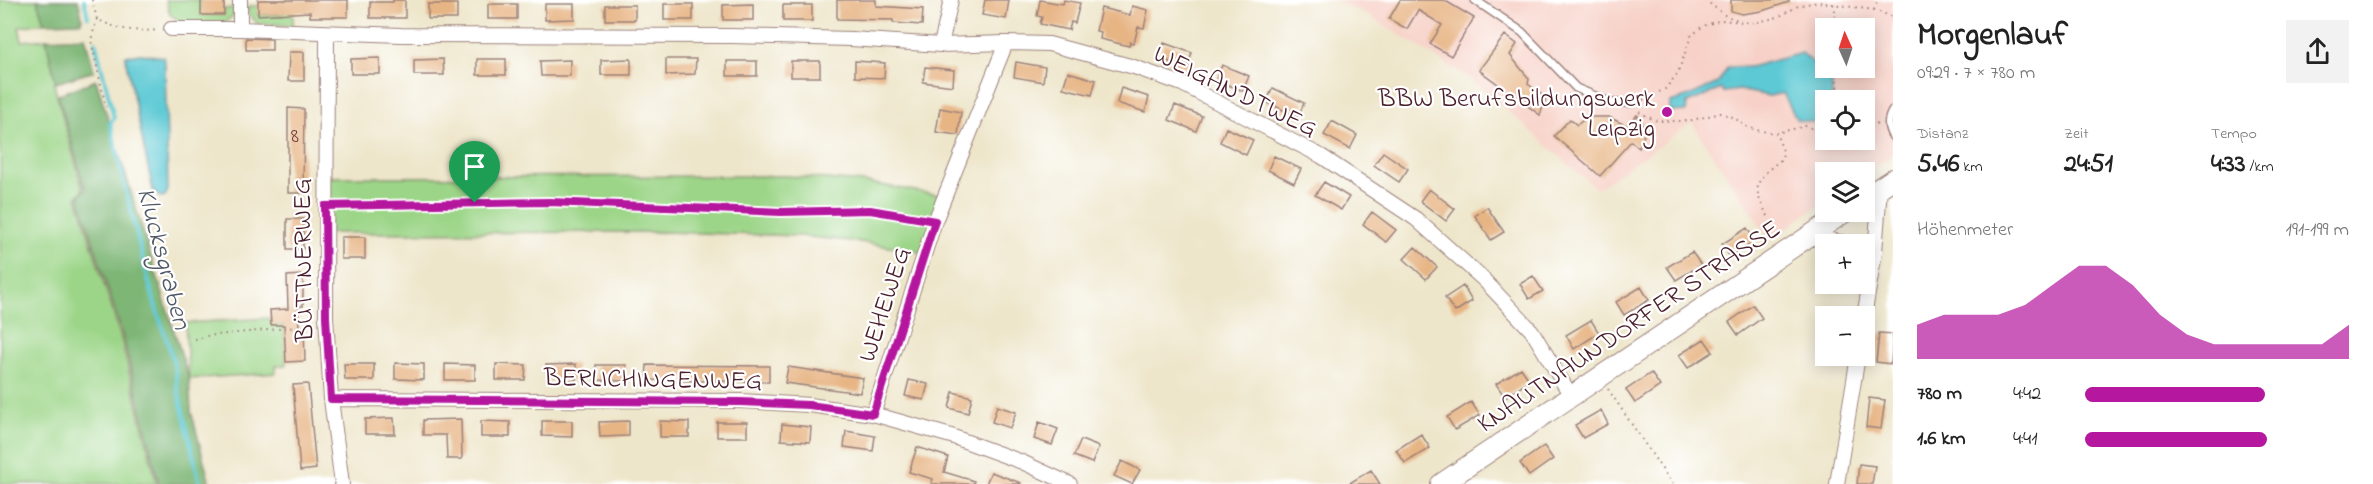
<!DOCTYPE html>
<html lang="de">
<head>
<meta charset="utf-8">
<style>
	:root { --surface:#fff; --page:#f2f2f2; --text:#222; --muted:#767676; --accent:#b5179e }
	body { margin:0; font-family:"Indie Flower",sans-serif; background:var(--page); color:var(--text); height:100vh; display:flex; flex-direction:column; font-size:22px; white-space:nowrap }
	* { box-sizing:border-box; margin:0 }
	p { font-size:20px; color:var(--muted) }
	.icon { flex:none; width:33px; height:33px; fill:none; stroke:currentColor; stroke-width:2; stroke-linecap:round; stroke-linejoin:round }
	.map { position:relative; flex:1; overflow:hidden }
	.drawer { display:flex; flex-direction:column; background:var(--surface); width:480px }
	.drawer>* { flex:none }
	.needle { width:39px; rotate:357deg }
	.controls { position:absolute; left:1815px; top:18px; display:grid; gap:12px }
	.controls a { display:grid; place-items:center; width:60px; height:60px; border-radius:0px; background:var(--surface); box-shadow:0 3px 15px #0003; font-size:30px }
	.pin { position:absolute; display:grid; place-items:center; width:51px; height:51px; color:#fff; margin:-62px -26px; border-radius:50% 50% 50% 0; rotate:-45deg; box-shadow:0 0 6px #0007 }
	.pin .icon { rotate:45deg }
	.round { display:grid; place-items:center; flex:none; width:63px; height:63px; border-radius:0px; background:var(--page) }
	.overview { display:flex; align-items:center; justify-content:space-between; height:102px; padding:0 24px }
	h1 { font-size:33px; font-weight:800; line-height:45px }
	.stats { display:grid; grid-template-columns:repeat(3,1fr); gap:9px; height:102px; padding:6px 24px }
	.stats div { display:grid; align-content:center }
	.stats b { font-size:26px; font-weight:800 }
	.stats small { font-size:16px; font-weight:400 }
	.stats p { font-size:16px }
	.chart { height:168px; padding:12px 24px }
	.chart p { display:flex; justify-content:space-between }
	.chart svg { width:100%; height:108px; margin-top:6px; fill:var(--accent); opacity:.7 }
	ul { padding:0 24px; list-style:none; font-size:20px }
	li { display:grid; grid-template-columns:96px 72px 1fr; align-items:center; height:45px }
	li i { height:15px; border-radius:8px; background:var(--accent) }
	main { display:flex; flex:1; min-height:0 }
	.map>svg:first-child { display:block }
	.built { fill:#f7d1c7; fill-rule:evenodd }
	.green { fill:#9cd588; stroke:#737a5a; stroke-width:1.5 }
	.forest { fill:#7db674; stroke:#646a50; stroke-width:1.5 }
	.water { fill:#5dc9d4; stroke:#547480; stroke-width:1.5 }
	.lines { fill:none; stroke-linecap:round; stroke-linejoin:round }
	.stream { stroke:#5dc9d4; stroke-width:4 }
	.building { fill:#e7b483 }
	.lane-casing { stroke:#9c827b; stroke-width:10 }
	.street-casing { stroke:#9c827b; stroke-width:16 }
	.secondary-casing { stroke:#9c827b; stroke-width:22 }
	.path { stroke:#9c827b; stroke-width:2; stroke-dasharray:1.5 4.5; stroke-linecap:butt }
	.lane { stroke:#fff; stroke-width:7 }
	.street { stroke:#fff; stroke-width:14 }
	.secondary { stroke:#fff; stroke-width:20 }
	.route-casing { stroke:#fff; stroke-width:12 }
	.route { stroke:#b5179e; stroke-width:8 }
	.poi-dot { fill:#b5179e; stroke:#fff; stroke-width:2 }
	.labels { text-anchor:middle; stroke-width:4.5; stroke-linejoin:round; paint-order:stroke }
	.number-label { font-size:22px; fill:#714441 }
	.street-label { font-size:26px; fill:#4a1f2b; stroke:#fff }
	.poi-label { font-size:26px; fill:#4a1f2b; stroke:#fff; text-anchor:end }
	.water-label { font-size:27px; font-style:italic; fill:#515a66; stroke:#fff }
</style>
</head>
<body>
<main>
<div class="map">
<svg width="1893" height="484" viewBox="0 0 1893 484">
	<rect width="100%" height="100%" fill="#fff"/>
	<filter id="ink" filterUnits="userSpaceOnUse"><feTurbulence type="fractalNoise" baseFrequency=".0167" numOctaves="2"/><feDisplacementMap in="SourceGraphic" scale="12" xChannelSelector="R" yChannelSelector="G"/><feConvolveMatrix kernelMatrix="1 2 1 2 8 2 1 2 1" color-interpolation-filters="sRGB"/></filter>
	<filter id="wash" filterUnits="userSpaceOnUse"><feTurbulence type="fractalNoise" baseFrequency=".008" numOctaves="4" result="noise"/><feDisplacementMap in="SourceGraphic" scale="24" xChannelSelector="R" yChannelSelector="G"/><feGaussianBlur stdDeviation="1.35" result="paint"/><feColorMatrix in="noise" values="0 0 0 0 0 0 0 0 0 0 0 0 0 0 0 0 0 1.4 0 .05"/><feComposite in="paint" operator="in"/></filter>
	<g filter="url(#wash)">
		<rect width="100%" height="100%" fill="#eee6cb"/>
		<path class="built" d="M1333,0H1893V154L1865,174L1826,172L1825,201L1770,240L1692,123L1597,189L1471,79L1364,13ZM1826,28H1864V68H1826ZM1826,100H1864V140H1826Z"/>
		<path class="green" d="M0,0H37L44,23L19,27L22,41L46,39L56,83L54,84L57,96L83,190L77,197L120,335L157,484H0Z
			M166,0H201L202,15H224V9L234,8V15L224,23L183,24L170,14Z
			M283,0H293V25L258,24L248,13V6H258V15H283Z
			M787,176L863,182L945,196L925,253L861,242L800,236L665,232L325,233V177Z
			M271,318V325H284L286,365L276,366V373L189,379L185,323Z"/>
		<path class="forest" d="M37,0H78L82,17L81,22L44,23Z
			M85,37L94,71L56,83L46,39Z
			M96,80L189,379L191,411L210,484H159L122,334L79,197L85,189L58,95Z"/>
		<path class="water" d="M1802,53L1832,80V100H1826L1825,121L1818,123L1797,120L1783,93L1769,96L1739,90L1724,92L1721,89L1687,103L1686,111L1670,112V102L1687,97L1718,83L1728,67H1750Z
			M141,54L163,57L165,64L168,190L165,196L160,197L153,191L125,56Z"/>
		<g class="lines">
			<path class="stream" d="M84,0L88,17
				M95,41L114,118L110,123C124,182 137,240 153,297C160,326 176,356 177,386L200,484"/>
		</g>
		<g id="blocks">
			<path class="building" d="M201,0H224V15H201Z
				M258,0H348V17H310V12L258,15Z
				M393,0H405V18H370V2H393Z
				M837,0H876V6L923,9L922,25L893,23V20L837,19Z
				M985,0H1009L1006,19L982,15Z
				M1040,0L1063,4L1064,0L1080,3L1075,23L1071,22L1069,30L1040,24L1042,17L1037,16Z
				M1400,0H1444L1474,18L1451,56L1430,44L1442,25L1418,10L1407,29L1389,19Z
				M1731,0H1789V2L1762,11L1742,14L1731,11Z
				M428,4H457V19H428Z
				M488,4H517V19H488Z
				M545,4H574V19L545,20Z
				M664,4H693V20H664Z
				M753,4V20H723V5Z
				M605,5H635V20H605Z
				M783,5H812V21H783Z
				M1132,6L1148,10L1144,28L1138,27L1134,43L1130,42L1129,46L1100,39L1101,32L1096,31L1101,8L1130,15Z
				M1505,35L1517,44L1510,55L1529,79L1528,84L1546,98L1540,115L1479,70Z
				M246,38L272,39V50H246Z
				M1164,43L1192,53L1187,68L1159,58Z
				M289,52H304V81H288Z
				M380,58V74H351V59Z
				M443,59L444,75H414V60Z
				M477,59H506V75H477Z
				M631,59V75H601V60Z
				M666,59H696L695,74L666,75Z
				M570,60V76H541L540,61Z
				M727,61H757V76H727Z
				M791,61H820V77H791Z
				M855,61L885,63L884,78L855,77Z
				M1016,62L1045,67L1043,82L1014,77Z
				M1222,65L1249,76L1243,91L1216,80Z
				M925,67L954,70L953,86L923,82Z
				M1068,72L1096,80L1092,95L1063,88Z
				M1121,88L1149,97L1145,112L1117,103Z
				M1273,88L1304,103L1298,117L1266,102Z
				M1175,105L1202,116L1196,131L1169,120Z
				M288,108L304,109L303,193H288Z
				M940,108L961,112L958,135L936,132Z
				M1637,115L1642,122L1644,135L1639,148L1631,141L1600,176L1554,136L1570,119L1577,125L1587,117H1609L1627,126Z
				M1332,121L1357,135L1350,149L1324,135Z
				M1226,128L1253,140L1246,155L1220,142Z
				M1383,152L1408,169L1399,182L1374,165Z
				M1274,156L1301,169L1294,183L1268,170Z
				M1324,182L1349,197L1341,210L1315,195Z
				M1429,189L1455,209L1446,221L1420,201Z
				M1487,207L1504,232L1491,240L1475,216Z
				M1372,212L1396,230L1386,242L1363,224Z
				M287,219H303V249H287Z
				M1747,228L1755,241L1730,257L1722,244Z
				M341,237H365V259H341Z
				M1415,247L1437,267L1426,279L1404,259Z
				M1692,252L1701,265L1676,280L1667,267Z
				M303,275V306H298L299,329L304,328L305,361L286,362L284,325H271L270,310L288,309L287,276Z
				M1533,276L1543,291L1529,299L1520,284Z
				M1463,286L1472,301L1455,312L1445,298Z
				M1641,287L1649,300L1624,315L1616,302Z
				M1753,305L1762,318L1738,335L1729,322Z
				M1591,320L1599,333L1574,349L1566,335Z
				M1879,333L1893,334L1891,364L1876,362Z
				M1704,339L1713,352L1688,368L1679,355Z
				M395,363L424,364V380L395,379Z
				M344,364H374V380H345Z
				M445,364L475,365V380H445Z
				M496,364L526,365L525,380H496Z
				M576,364V380L547,381L546,365Z
				M596,365H626L625,381L596,380Z
				M647,365L769,366V382L646,380Z
				M788,367L863,378L860,393L785,383Z
				M1521,368L1530,381L1505,397L1496,384Z
				M1651,373L1660,386L1635,403L1626,390Z
				M909,380L928,384L924,400L905,396Z
				M308,384L316,469L300,471L293,385Z
				M953,392L972,397L968,413L949,408Z
				M1869,398L1885,400L1881,429L1866,427Z
				M1471,402L1480,415L1455,430L1447,417Z
				M997,406L1016,412L1010,428L992,422Z
				M1601,410L1608,424L1583,438L1575,425Z
				M394,418L395,434H365V419Z
				M461,419L462,459H447L446,435H423V420Z
				M481,421L510,422V437H481Z
				M542,421H572V437L542,436Z
				M629,421V436L600,437L599,422Z
				M660,421L689,422V437H660Z
				M717,422H747V437H717Z
				M1039,422L1058,429L1052,445L1034,439Z
				M782,424L811,427L810,442L781,440Z
				M846,431L875,436L873,451L844,447Z
				M1421,434L1430,448L1405,463L1396,450Z
				M1081,440L1099,447L1092,463L1074,456Z
				M1544,446L1553,459L1529,476L1520,463Z
				M917,447L948,457L944,472L974,481L973,484H931L933,479L909,472Z
				M1122,461L1140,470L1132,484L1114,476Z
				M1859,464L1875,466L1872,484H1857Z
				M1371,470L1380,484H1348Z
				M991,472L1021,483L1020,484H986Z"/>
		</g>
	</g>
	<g filter="url(#ink)">
		<use href="#blocks" fill-opacity="0" stroke="#9c827b" stroke-width="1.5"/>
		<g class="lines">
			<g class="lane-casing">
				<path id="lane" d="M1475,0L1522,32L1576,88L1612,103H1633
					M1893,110C1887,119 1887,128 1893,137"/>
			</g>
			<g class="street-casing">
				<path id="street" d="M171,29H240L401,35L731,36L851,39L941,45L1006,43L1049,44L1134,67L1182,84L1321,156L1416,219L1484,280L1532,331L1571,396
					M240,29V0
					M327,34L326,317L331,399L342,484
					M941,45L951,0
					M1808,236L1852,244
					M1864,317L1875,252L1880,188
					M331,399L740,401L809,405L873,414L951,436L1022,462L1070,484
					M873,414L935,221L1006,43
					M1837,484L1858,356"/>
			</g>
			<g class="secondary-casing">
				<path id="secondary" d="M1864,198L1893,179
					M1441,484L1845,212"/>
			</g>
			<path class="path" d="M92,0L97,19C117,30 136,32 159,30
				M1705,0L1726,16L1738,20
				M1874,10L1878,0
				M97,19L91,40L106,107
				M1830,28C1836,19 1837,10 1831,0
				M1835,68L1838,94L1842,100
				M1643,100L1665,89L1678,73L1691,36L1703,26L1721,20L1754,23L1778,17L1800,5L1818,2L1874,10L1893,17
				M1639,112L1657,121H1688L1721,113L1733,117L1747,127L1760,131L1776,133L1806,126L1826,134
				M1864,122L1880,124
				M340,205L550,202L781,211H870L921,219
				M1768,216C1750,186 1756,179 1782,159L1783,151L1776,133
				M195,339L206,336L299,327
				M1608,389L1672,484"/>
			<use href="#lane" class="lane"/>
			<use href="#street" class="street"/>
			<use href="#secondary" class="secondary"/>
		</g>
	</g>
	<g class="lines" filter="url(#ink)">
		<g class="route-casing">
			<path id="route" d="M550,202L781,212L870,210L935,221L873,414L809,405L740,402L331,399L326,317L325,206Z"/>
		</g>
		<use href="#route" class="route"/>
	</g>
	<circle class="poi-dot" cx="1667" cy="112" r="6"/>
	<g class="labels">
		<g class="number-label">
			<text x="295" y="142">8</text>
		</g>
		<g class="street-label">
			<text transform="translate(1236 90) rotate(26)" y="9">WEIGANDTWEG</text>
			<text transform="translate(302 260) rotate(-91)" y="9">BÜTTNERWEG</text>
			<text transform="translate(883 304) rotate(-72)" y="9">WEHEWEG</text>
			<text transform="translate(1628 325) rotate(-34)" y="9">KNAUTNAUNDORFER STRASSE</text>
			<text transform="translate(653 378) rotate(1)" y="9">BERLICHINGENWEG</text>
		</g>
		<g class="poi-label">
			<text x="1655" y="106">BBW Berufsbildungswerk<tspan x="1655" dy="30">Leipzig</tspan></text>
		</g>
		<g class="water-label">
			<text transform="translate(165 258) rotate(75)" y="9">Klucksgraben</text>
		</g>
	</g>
</svg>
<div class="controls">
<a><svg class="needle" viewBox="-14 -14 28 28"><path d="M0-13l5 13h-10z" fill="#e53935"/><path d="M0 13l5-13h-10z" fill="#767676"/></svg></a>
<a><svg class="icon" aria-label="locate" viewBox="0 0 24 24"><circle cx="12" cy="12" r="6"/><path d="M12 2v4M12 18v4M2 12h4M18 12h4"/></svg></a>
<a><svg class="icon" aria-label="layers" viewBox="0 0 24 24"><path d="M12 4l9 5-9 5-9-5zM3 14l9 5 9-5"/></svg></a>
<a>+</a>
<a>−</a>
</div>
<div class="pin" style="left:475px;top:203px;background:#1e9e55"><svg class="icon" aria-label="arrive" viewBox="0 0 24 24"><path d="M6 21V4h12l-3 4 3 4H6"/></svg></div>
</div>
<section class="drawer">
<div class="overview"><div><h1>Morgenlauf</h1><p>09:29 · 7 × 780 m</p></div><a class="round"><svg class="icon" aria-label="share" viewBox="0 0 24 24"><path d="M12 15V3M7 8l5-5 5 5M5 13v7h14v-7"/></svg></a></div>
<div class="stats">
<div><p>Distanz</p><b>5.46<small> km</small></b></div>
<div><p>Zeit</p><b>24:51</b></div>
<div><p>Tempo</p><b>4:33<small> /km</small></b></div>
</div>
<div class="chart"><p><span>Höhenmeter</span>191–199 m</p>
<svg viewBox="0 0 160 44" preserveAspectRatio="none"><path d="M0 44V30L10 26L20 26L30 26L40 22L50 14L60 6L70 6L80 14L90 26L100 34L110 38L120 38L130 38L140 38L150 38L160 30V44z"/></svg>
</div>
<ul>
<li><b>780 m</b>4:42<i style="width:68%"></i></li>
<li><b>1.6 km</b>4:41<i style="width:69%"></i></li>
</ul>
</section>
</main>
</body>
</html>
